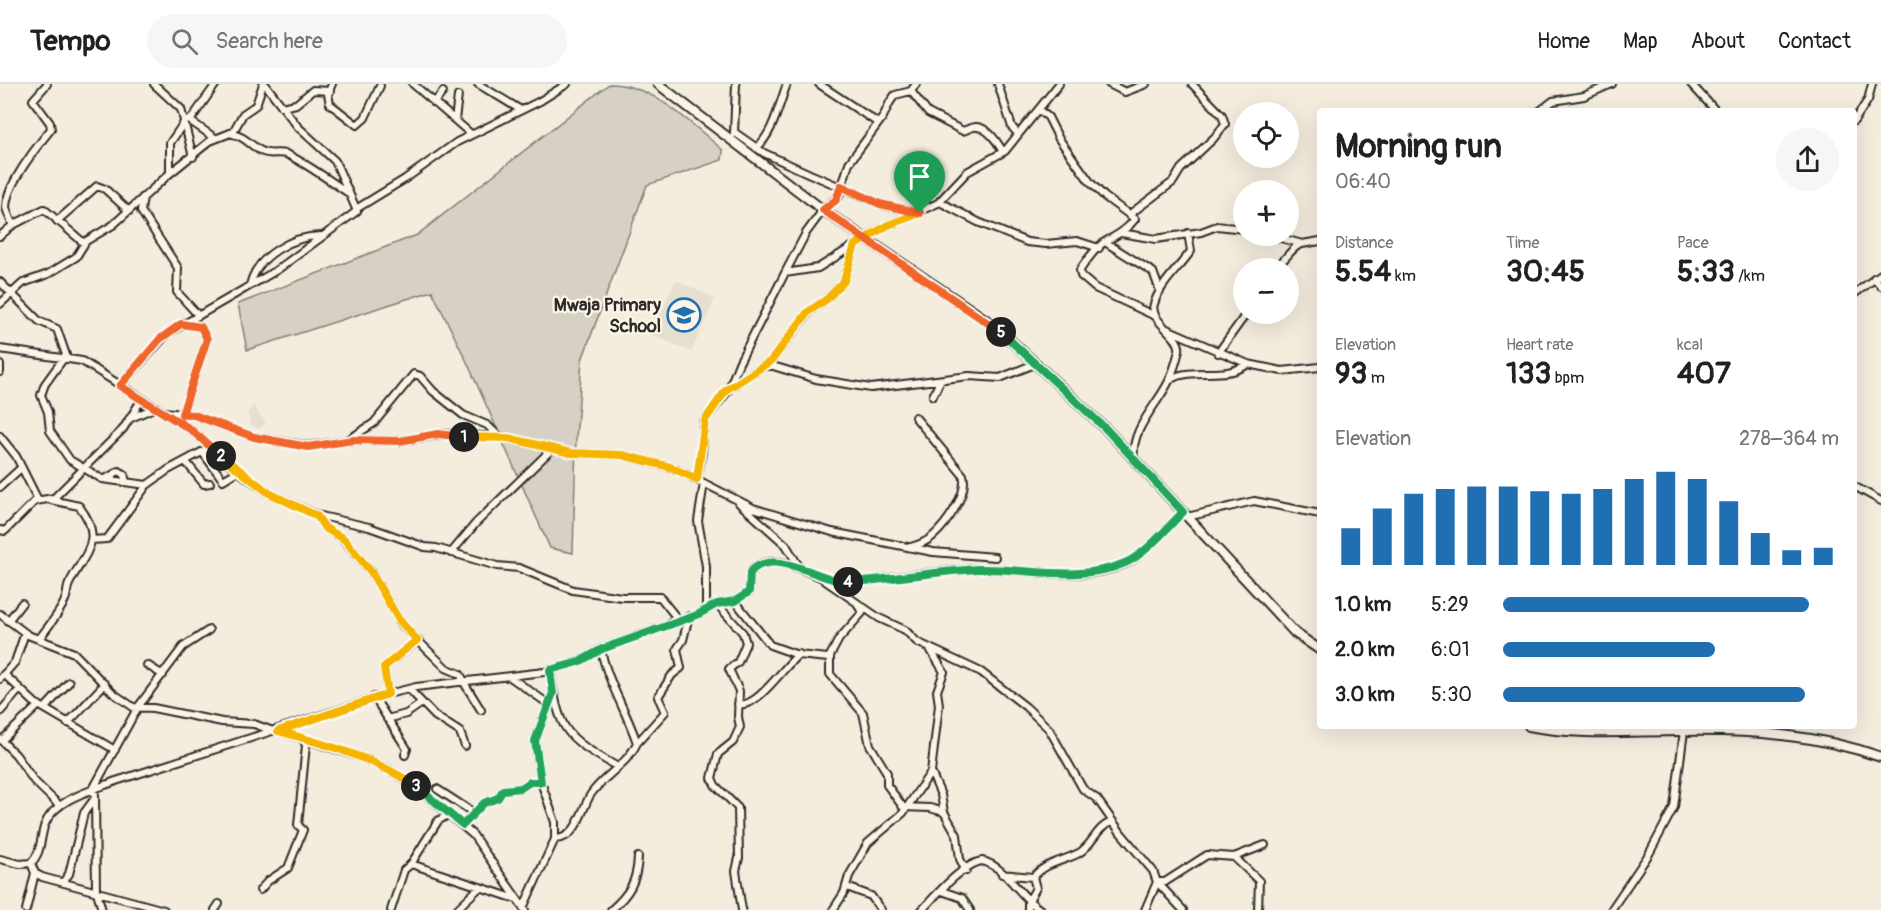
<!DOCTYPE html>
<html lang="en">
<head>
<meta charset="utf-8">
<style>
	:root { --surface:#fff; --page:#f6f6f6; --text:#202124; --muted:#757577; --line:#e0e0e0; --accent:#1f6fb2 }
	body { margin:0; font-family:Pangolin,sans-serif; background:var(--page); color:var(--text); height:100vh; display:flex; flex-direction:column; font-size:22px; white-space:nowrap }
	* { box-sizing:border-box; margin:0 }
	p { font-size:20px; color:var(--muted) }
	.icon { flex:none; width:33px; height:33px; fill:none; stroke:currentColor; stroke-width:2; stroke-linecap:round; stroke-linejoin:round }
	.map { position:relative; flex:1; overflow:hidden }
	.sheet { position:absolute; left:1317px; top:24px; width:540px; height:621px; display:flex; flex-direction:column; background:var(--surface); border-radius:6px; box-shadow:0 6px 24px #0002 }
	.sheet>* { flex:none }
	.buttons { position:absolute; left:1233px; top:18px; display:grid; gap:12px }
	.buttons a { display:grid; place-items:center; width:66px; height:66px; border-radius:50%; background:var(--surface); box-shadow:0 6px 24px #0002; font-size:30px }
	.pin { position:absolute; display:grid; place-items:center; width:51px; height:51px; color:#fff; margin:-62px -26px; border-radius:50% 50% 50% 0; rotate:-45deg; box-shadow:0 0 6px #0007 }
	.pin .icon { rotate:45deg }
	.km { position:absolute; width:30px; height:30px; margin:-15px; border-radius:50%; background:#222; color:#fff; font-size:16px; line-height:30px; text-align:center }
	.round { display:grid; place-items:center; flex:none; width:63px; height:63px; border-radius:32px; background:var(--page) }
	.headline { display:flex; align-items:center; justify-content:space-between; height:102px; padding:0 18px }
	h1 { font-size:33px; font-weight:700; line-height:45px }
	.stats { display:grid; grid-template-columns:repeat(3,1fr); gap:9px; height:102px; padding:6px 18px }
	.stats div { display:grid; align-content:center }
	.stats b { font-size:30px; font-weight:700 }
	.stats small { font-size:16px; font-weight:400 }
	.stats p { font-size:16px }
	.chart { height:168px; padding:12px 18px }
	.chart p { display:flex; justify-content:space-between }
	.chart svg { width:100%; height:108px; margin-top:6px; stroke:var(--accent); stroke-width:6 }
	ul { padding:0 18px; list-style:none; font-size:20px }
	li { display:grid; grid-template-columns:96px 72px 1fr; align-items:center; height:45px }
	li i { height:15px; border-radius:8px; background:var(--accent) }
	header { display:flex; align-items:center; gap:36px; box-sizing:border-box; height:84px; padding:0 30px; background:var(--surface); border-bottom:2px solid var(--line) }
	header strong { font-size:28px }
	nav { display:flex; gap:33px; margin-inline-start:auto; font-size:21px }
	.search { width:420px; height:54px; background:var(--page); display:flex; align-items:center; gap:15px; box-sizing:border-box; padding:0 21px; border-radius:33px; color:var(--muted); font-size:22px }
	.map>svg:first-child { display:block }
	.built { fill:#e5dfd0 }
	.green { fill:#d6d1c4; stroke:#807e78; stroke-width:1.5 }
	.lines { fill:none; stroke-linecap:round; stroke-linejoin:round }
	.minor-casing { stroke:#2b2b2b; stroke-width:10 }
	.major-casing { stroke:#2b2b2b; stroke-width:12 }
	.minor { stroke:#fcf5e5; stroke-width:6 }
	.major { stroke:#fcf5e5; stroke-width:8 }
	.split-1-casing { stroke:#fff; stroke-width:12 }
	.split-2-casing { stroke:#fff; stroke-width:12 }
	.split-3-casing { stroke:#fff; stroke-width:12 }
	.split-4-casing { stroke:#fff; stroke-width:12 }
	.split-5-casing { stroke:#fff; stroke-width:12 }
	.split-6-casing { stroke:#fff; stroke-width:12 }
	.split-1 { stroke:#f5b400; stroke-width:8 }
	.split-2 { stroke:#f0652b; stroke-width:8 }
	.split-3 { stroke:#f5b400; stroke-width:8 }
	.split-4 { stroke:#22a559; stroke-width:8 }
	.split-5 { stroke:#22a559; stroke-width:8 }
	.split-6 { stroke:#f0652b; stroke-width:8 }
	.labels { text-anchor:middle; stroke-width:4.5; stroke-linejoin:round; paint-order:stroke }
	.poi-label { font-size:18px; font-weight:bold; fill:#2b2b2b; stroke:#fcf5e5; text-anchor:end }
</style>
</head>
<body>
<header>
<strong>Tempo</strong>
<div class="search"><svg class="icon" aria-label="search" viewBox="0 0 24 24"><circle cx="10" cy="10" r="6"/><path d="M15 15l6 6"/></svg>Search here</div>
<nav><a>Home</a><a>Map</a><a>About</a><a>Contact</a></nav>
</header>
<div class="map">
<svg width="1881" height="826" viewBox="0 0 1881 826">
	<rect width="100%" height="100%" fill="#f4edde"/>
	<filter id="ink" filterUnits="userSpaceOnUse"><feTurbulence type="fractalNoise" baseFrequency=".0167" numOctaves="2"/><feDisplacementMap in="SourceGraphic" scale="12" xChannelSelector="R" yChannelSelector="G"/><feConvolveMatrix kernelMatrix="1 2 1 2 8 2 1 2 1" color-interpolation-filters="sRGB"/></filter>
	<g filter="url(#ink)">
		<path class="built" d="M676,196L715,215L691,268L651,250Z
			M253,321L266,340L259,345L251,341L247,329Z"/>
		<path class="green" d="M609,0C654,0 691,40 723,66L722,76L647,101L582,276L576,356L573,469L550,464L467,278L432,207L247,266L238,220L417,151Z"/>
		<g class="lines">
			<g class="minor-casing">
				<path id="minor" d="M154,0L181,25L193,73
					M332,0L328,10L330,20L357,41L365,34L380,2
					M413,0L471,50
					M478,0L521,26
					M819,0L878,39
					M998,0L1012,43L1018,50
					M1109,0L1125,8L1146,0
					M1691,0L1716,27
					M911,7L928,29L963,47C967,46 972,42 977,43C988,44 998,59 1003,68
					M434,19L443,8
					M282,23L296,20L313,6L330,7
					M1039,26L1048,33L1059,55L1090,98L1105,113L1135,135C1126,147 1115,152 1103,159C1094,166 1086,177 1080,186L1081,192L1095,204L1155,232
					M1540,27L1553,17L1584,12L1612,0
					M189,36L215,54
					M455,36L458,12
					M190,37L216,0
					M1854,37L1868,16L1872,0
					M734,48L764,69L810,90L883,121L920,129
					M230,49C249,54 248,61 263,68C270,71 278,68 286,70C301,76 332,98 347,108
					M734,50L736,0
					M756,64C773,51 779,20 787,0
					M170,89V59L183,40
					M143,113L141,127L178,184L177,208L197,230
					M940,118L978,138L1027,158L1046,160L1077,157L1099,164
					M356,125L405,95L457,58L540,17L567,0
					M1130,130L1173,98L1181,85L1214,54L1225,40L1222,31L1192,0
					M57,137L97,102L105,105L129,127
					M13,141C10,135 7,129 6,123C6,101 38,61 51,45L50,39L33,16L47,0
					M1121,149L1156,155L1201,148L1217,142L1244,145
					M0,152L13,141L44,125L84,159
					M1274,152L1302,160L1320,157
					M1105,158L1153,188L1160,207
					M1273,184C1287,177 1290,164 1301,160
					M785,189L806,149L823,126L839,112L849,79L883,33L890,18L895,11L911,7L916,0
					M1874,194L1881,202
					M0,198L39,237L57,245L66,271L45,300L41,311L48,328L50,347L70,376L102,395L147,401
					M250,201C257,172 292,152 321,152
					M1854,210L1881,190
					M0,220L23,199L48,190L76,173L86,157L113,141L168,91L210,57L233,48L243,30L256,21L263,0
					M1167,245L1248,280L1282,287L1320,283
					M0,265L82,277L190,345L239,388L269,409L317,431L369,443L425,463L436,464L497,482L519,484L573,506L622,513H660L676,533L671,538
					M1218,269L1246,230
					M0,281V288
					M764,282H773L816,295L871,304L969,292L1000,294L1037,279
					M1170,295C1196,282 1223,297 1248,280
					M120,302L167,250L277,186L357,127L335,77L298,43L265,0
					M729,304L771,277L809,228L827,215L844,197L855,161
					M933,312L940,297
					M163,328L194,331L254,353L308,362L353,356L400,357L444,350L502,353L571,369L622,371L676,385L753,424L832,448L933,468L995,473
					M182,330L207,255L201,243L183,240
					M129,335L156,323
					M0,352L16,372L38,416
					M348,356L374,339L414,290L420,292L433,307L463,331L487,341L500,353
					M203,369L223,396L238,387
					M1134,375C1130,345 1157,322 1169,297C1173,288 1177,275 1179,266C1182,252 1148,237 1154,220C1160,200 1179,184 1191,167L1188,149
					M186,378L204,400L210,399
					M105,395L119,387L124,390L126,398
					M697,395L702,369L704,337L728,307L739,279L785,189L818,184L882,144L938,119L967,88L1005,67L1059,0
					M704,399L698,437L706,482V525
					M1854,402L1881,417
					M0,403L21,384
					M739,419L786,461L798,481
					M317,431L325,444L343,455L371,488L402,541L446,584L460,590L464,597
					M1187,433L1254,417L1320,430
					M0,446L5,447L35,417L54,414L123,345L142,315
					M91,456L107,455L147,401L168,386L211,363
					M911,463C918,461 926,458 932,453C946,441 969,409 963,391L915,333
					M451,469L476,439L551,366
					M824,496L879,534L905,546L917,558L981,588L1026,623L1049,645L1083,705L1097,715L1121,749L1153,787L1157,798L1183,826
					M735,517L770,561L798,571L828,574
					M857,519L862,529L839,555L830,572V590L863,629L870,661L887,689V701L903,723L930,724L944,728
					M717,520L743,549L746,559L738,578L729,585L739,607L738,633L740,643L733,658L718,670L712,694L715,701L738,724L739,774L736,787L742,826
					M0,530L28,551L74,569L113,609L133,623L153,624L222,638L254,640L273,647
					M8,537L22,519
					M39,555C47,544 60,529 65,516C68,510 66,504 70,498C85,469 105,455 79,422L51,416
					M147,581L163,591
					M550,586C560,647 562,651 616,682
					M4,590L35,619L115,666
					M510,593L550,621
					M0,595L15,578L25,549
					M463,597L481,626
					M409,605L435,632L460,648L465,662
					M388,610L384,583L417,557
					M374,613L407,665L405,671
					M738,620C757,625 784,582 799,570
					M45,624L69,598
					M0,628L20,605
					M387,635L406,630L422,619
					M67,639C81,627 91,613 105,600
					M279,647L360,673L388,685L418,704L473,751L525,826
					M0,655L16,671L34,697L60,722
					M2,656L39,621
					M637,659L665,628L658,613L672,591L681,584L677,565L683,556L689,532
					M931,688L941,711L944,728L957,751L960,775L966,787
					M437,705L474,729
					M463,741L484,719L498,714L503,706L521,704L530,698H541
					M555,755C578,755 582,723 591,710C605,690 627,681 637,659C627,628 606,595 601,565
					M1234,773L1259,797L1258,826
					M0,775L20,780L31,779C42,769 40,753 45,740C55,715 93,706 116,697L388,610L416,603L544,588L579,578L601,565L697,531L717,520L735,517L749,508L750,489C771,461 812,494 835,498C852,500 872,496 889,494C919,490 950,486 980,485C1027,484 1081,500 1125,480C1147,469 1166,445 1183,428
					M31,779L35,789L42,793L164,826
					M411,780L438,737L449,730
					M1002,790L1033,793C1046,778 1062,778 1079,769C1093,761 1096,743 1112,738
					M63,798L69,790L84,729L95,714
					M847,803L871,812L881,826
					M260,806L268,797L288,784L303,746L298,741L306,661L303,655
					M942,807L962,814L970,826
					M96,808L95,710L92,707L138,623L183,563L209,546
					M97,808L102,826
					M458,824L480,803
					M523,824L555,755V738L541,698L535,657L553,609
					M26,826L35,789
					M215,826L219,820
					M391,826L404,786L411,780L516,815
					M611,826C629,810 637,798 638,773
					M833,826L844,809L849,792L868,759L903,729L931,688L939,621L937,607L944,588L930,565
					M922,826C936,811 963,780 982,777C1006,782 1020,814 1041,826
					M1028,826V818L1036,804L1033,793
					M1145,826L1157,798H1165L1207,771L1234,773L1265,761
					M1611,826L1649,770L1674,723L1684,647"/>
			</g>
			<g class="major-casing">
				<path id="major" d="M658,0L823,126L995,242L1106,345L1295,549L1320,566
					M1529,642C1579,652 1631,647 1681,647C1749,646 1816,650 1881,673"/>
			</g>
			<use href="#minor" class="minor"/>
			<use href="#major" class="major"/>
		</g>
	</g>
	<g class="lines" filter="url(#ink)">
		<g class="split-1-casing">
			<path id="split-1" d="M464,353L508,354L571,369L622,371L670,383L697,395L705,336L726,306L771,277L808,228L827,215L844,197L855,161L888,141L920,129"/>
		</g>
		<g class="split-2-casing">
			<path id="split-2" d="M221,372L190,345L120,302L160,255L181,240L201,243L207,255L182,330L194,331L254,353L308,363L353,356L400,357L438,350L464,353"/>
		</g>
		<g class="split-3-casing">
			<path id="split-3" d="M221,372L269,409L317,432L325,444L344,455L371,488L399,536L417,556L384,583L388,610L278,647C325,660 375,674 416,702"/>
		</g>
		<g class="split-4-casing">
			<path id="split-4" d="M416,702L463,741L484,719L498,714L503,706L521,704L530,698H541L535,657L553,609L550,586L579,578L602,565L697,531L717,520L735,517L749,508L750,489C771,461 822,498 848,498"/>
		</g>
		<g class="split-5-casing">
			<path id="split-5" d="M848,498C892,496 936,487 980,485C1027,484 1080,499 1125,479C1147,469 1166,445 1183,428L1106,345L1001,248"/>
		</g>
		<g class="split-6-casing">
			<path id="split-6" d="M920,129L880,120L841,102L836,116L823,126L1001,248"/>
		</g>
		<use href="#split-1" class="split-1"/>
		<use href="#split-2" class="split-2"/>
		<use href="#split-3" class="split-3"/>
		<use href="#split-4" class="split-4"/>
		<use href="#split-5" class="split-5"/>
		<use href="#split-6" class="split-6"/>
	</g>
	<defs>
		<g id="school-ring" transform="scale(1.725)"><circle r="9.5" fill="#fcf5e5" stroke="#1f6fb2" stroke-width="1.5"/><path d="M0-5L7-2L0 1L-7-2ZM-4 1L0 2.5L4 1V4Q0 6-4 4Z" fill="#1f6fb2"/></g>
	</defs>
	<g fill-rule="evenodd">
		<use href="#school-ring" x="684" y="231"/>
	</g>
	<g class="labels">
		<g class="poi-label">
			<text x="661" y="227">Mwaja Primary<tspan x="661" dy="21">School</tspan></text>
		</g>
	</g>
</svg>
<div class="buttons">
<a><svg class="icon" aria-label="locate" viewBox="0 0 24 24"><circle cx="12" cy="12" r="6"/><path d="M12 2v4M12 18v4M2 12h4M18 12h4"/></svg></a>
<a>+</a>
<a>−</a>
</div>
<div class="pin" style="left:920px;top:129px;background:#1e9e55"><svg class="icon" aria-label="arrive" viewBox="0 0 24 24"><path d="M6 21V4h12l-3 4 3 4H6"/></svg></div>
<b class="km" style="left:464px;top:353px">1</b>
<b class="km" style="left:221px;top:372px">2</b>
<b class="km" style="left:416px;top:702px">3</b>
<b class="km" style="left:848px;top:498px">4</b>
<b class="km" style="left:1001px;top:248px">5</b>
<section class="sheet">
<div class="headline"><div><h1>Morning run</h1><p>06:40</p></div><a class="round"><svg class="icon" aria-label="share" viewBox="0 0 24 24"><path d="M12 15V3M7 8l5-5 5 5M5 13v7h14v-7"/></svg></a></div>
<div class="stats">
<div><p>Distance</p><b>5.54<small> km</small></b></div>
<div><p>Time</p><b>30:45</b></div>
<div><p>Pace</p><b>5:33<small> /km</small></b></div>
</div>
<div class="stats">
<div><p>Elevation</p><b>93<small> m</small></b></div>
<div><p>Heart rate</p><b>133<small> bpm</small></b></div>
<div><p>kcal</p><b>407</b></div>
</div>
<div class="chart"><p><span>Elevation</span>278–364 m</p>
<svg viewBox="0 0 160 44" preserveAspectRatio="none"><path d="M5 44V29M15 44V21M25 44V15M35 44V13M45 44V12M55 44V12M65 44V14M75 44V15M85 44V13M95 44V9M105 44V6M115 44V9M125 44V18M135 44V31M145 44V38M155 44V37"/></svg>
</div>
<ul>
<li><b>1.0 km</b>5:29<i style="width:91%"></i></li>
<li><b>2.0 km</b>6:01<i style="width:63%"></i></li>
<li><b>3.0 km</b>5:30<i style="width:90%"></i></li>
</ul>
</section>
</div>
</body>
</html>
